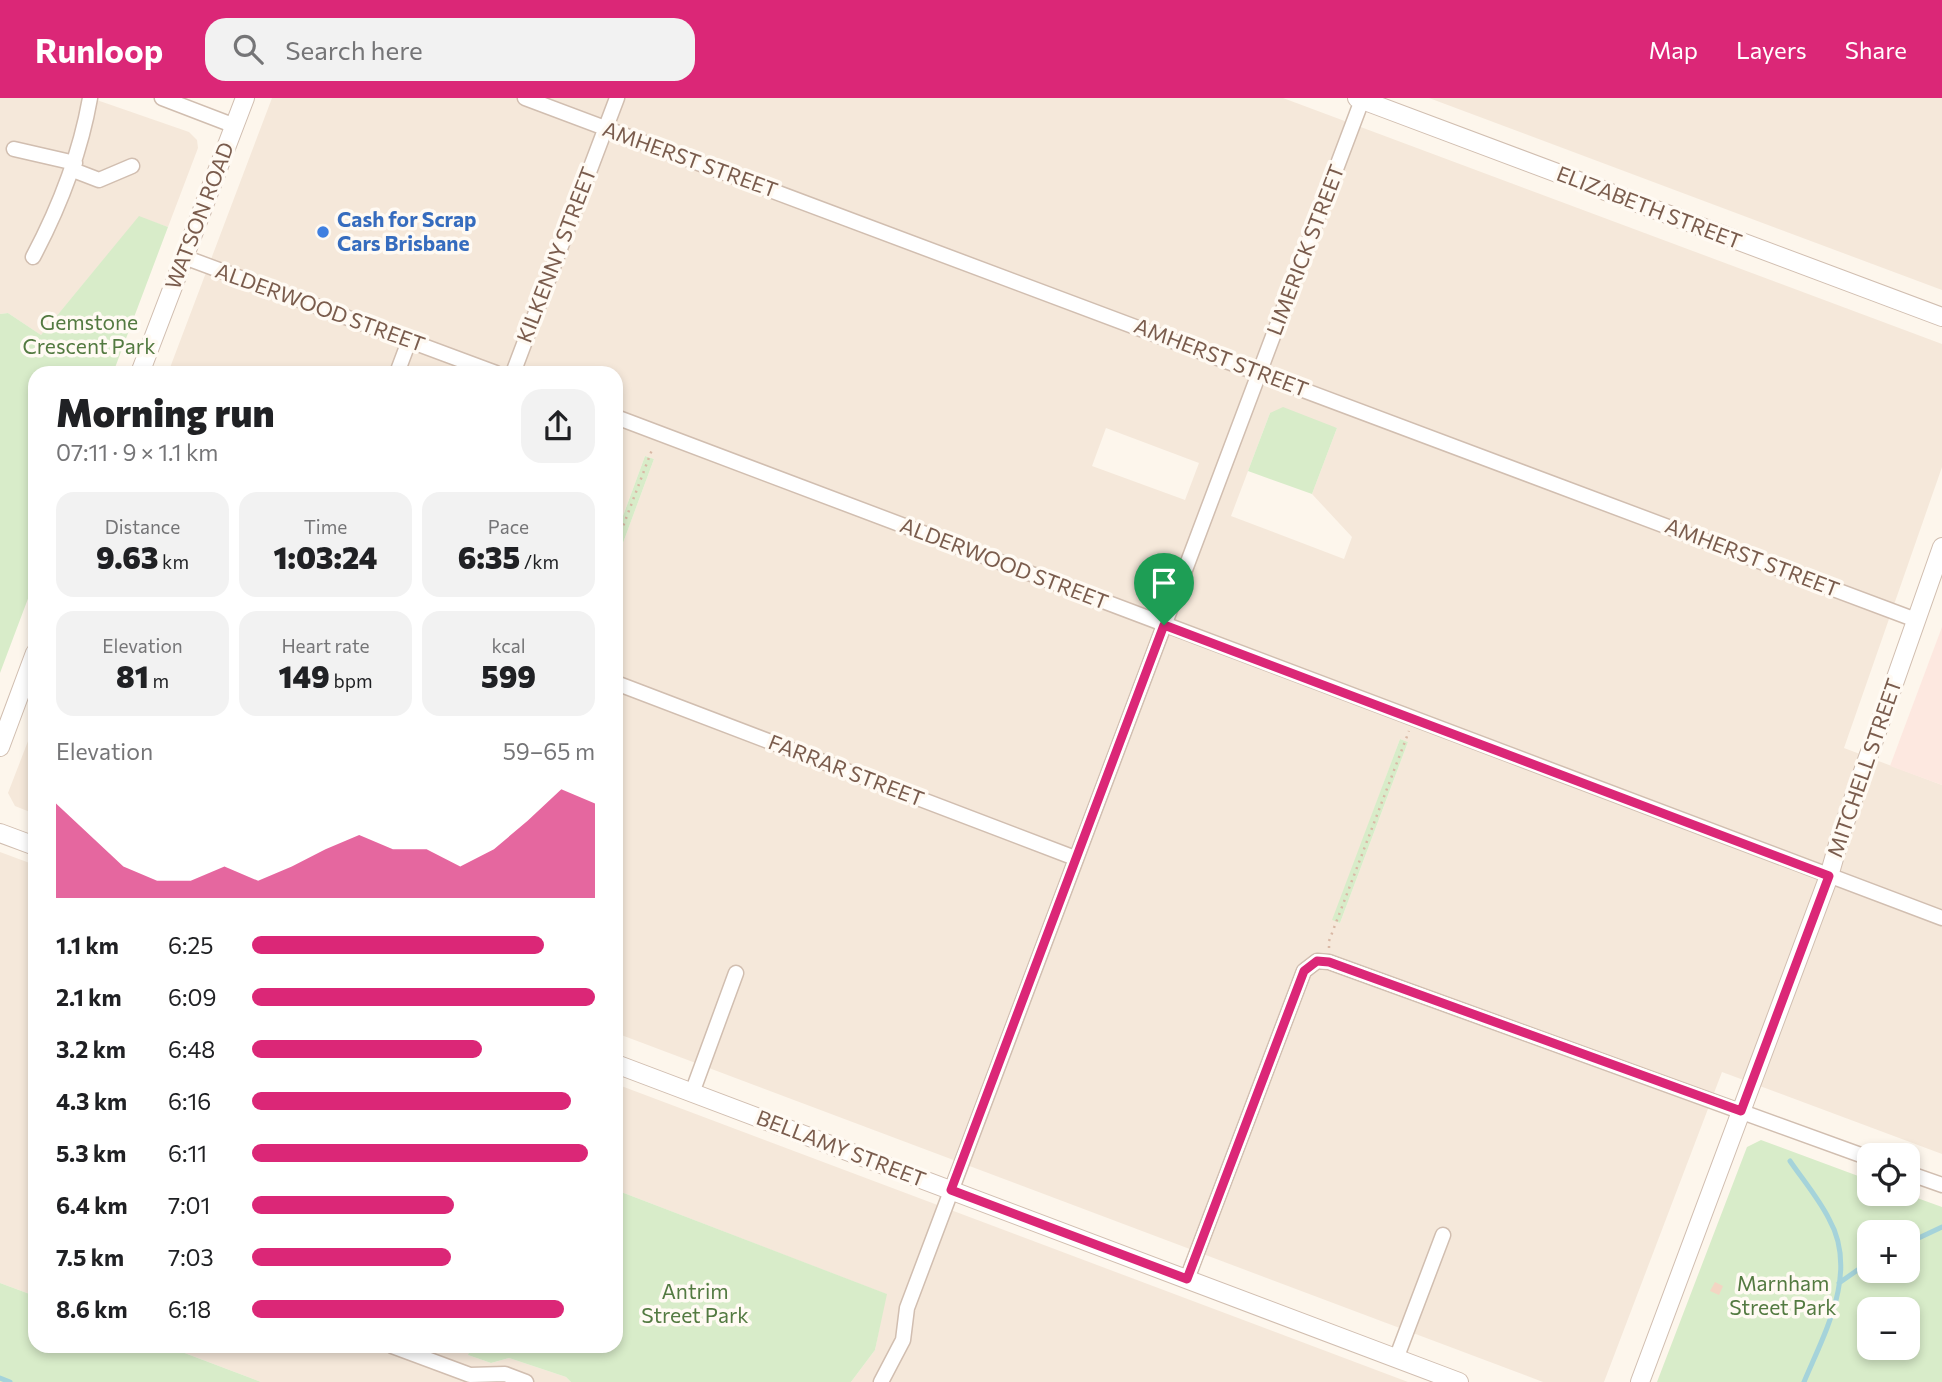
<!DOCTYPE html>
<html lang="en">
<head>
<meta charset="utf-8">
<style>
	:root { --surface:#fff; --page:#f2f2f2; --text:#202124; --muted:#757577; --accent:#db2777 }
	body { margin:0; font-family:Commissioner,sans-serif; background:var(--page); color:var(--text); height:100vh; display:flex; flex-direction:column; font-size:26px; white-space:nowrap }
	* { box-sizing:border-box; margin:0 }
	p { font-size:23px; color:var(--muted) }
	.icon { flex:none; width:38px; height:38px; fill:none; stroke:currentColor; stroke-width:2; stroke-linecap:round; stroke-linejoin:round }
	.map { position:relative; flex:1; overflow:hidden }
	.side { position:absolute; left:28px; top:268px; width:595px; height:987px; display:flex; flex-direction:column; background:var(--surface); border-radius:21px; box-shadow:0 4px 10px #0003 }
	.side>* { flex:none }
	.buttons { position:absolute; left:1857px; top:1045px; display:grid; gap:14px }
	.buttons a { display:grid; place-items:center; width:63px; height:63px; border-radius:14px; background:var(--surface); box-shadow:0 4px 10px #0003; font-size:35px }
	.pin { position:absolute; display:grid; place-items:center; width:60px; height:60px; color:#fff; margin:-72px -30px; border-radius:50% 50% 50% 0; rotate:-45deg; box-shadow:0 0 7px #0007 }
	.pin .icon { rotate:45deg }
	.round { display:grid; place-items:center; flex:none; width:74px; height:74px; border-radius:21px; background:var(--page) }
	.overview { display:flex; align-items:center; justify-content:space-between; height:119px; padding:0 28px }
	h1 { font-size:38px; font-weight:800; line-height:52px }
	.metrics { display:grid; grid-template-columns:repeat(3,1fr); gap:10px; height:119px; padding:7px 28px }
	.metrics div { display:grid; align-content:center; border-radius:18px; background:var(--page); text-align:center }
	.metrics b { font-size:30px; font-weight:800 }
	.metrics small { font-size:19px; font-weight:400 }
	.metrics p { font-size:19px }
	.chart { height:196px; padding:14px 28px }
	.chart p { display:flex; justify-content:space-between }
	.chart svg { width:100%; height:126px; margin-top:7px; fill:var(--accent); opacity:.7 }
	ul { padding:0 28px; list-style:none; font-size:23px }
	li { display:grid; grid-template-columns:112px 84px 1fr; align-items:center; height:52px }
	li i { height:18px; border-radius:9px; background:var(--accent) }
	header { display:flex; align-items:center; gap:42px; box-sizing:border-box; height:98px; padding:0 35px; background:var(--accent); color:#fff }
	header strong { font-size:33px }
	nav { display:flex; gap:38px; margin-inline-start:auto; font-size:24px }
	.search { width:490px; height:63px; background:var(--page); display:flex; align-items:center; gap:18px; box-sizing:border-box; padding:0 24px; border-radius:21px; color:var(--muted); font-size:26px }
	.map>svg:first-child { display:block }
	.residential { fill:#f5e8da; fill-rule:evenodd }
	.commercial { fill:#fde8e0 }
	.green { fill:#d8ecc9; fill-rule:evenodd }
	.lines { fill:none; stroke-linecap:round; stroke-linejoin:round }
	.stream { stroke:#a5d3da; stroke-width:5 }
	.building { fill:#f3d5c3 }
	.minor-casing { stroke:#d1beb0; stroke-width:17 }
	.tertiary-casing { stroke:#d1beb0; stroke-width:20 }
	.path { stroke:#d9b8a5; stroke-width:2.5; stroke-dasharray:2 5; stroke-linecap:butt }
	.minor { stroke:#fff; stroke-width:14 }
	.tertiary { stroke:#fff; stroke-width:18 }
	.route-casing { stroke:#fff; stroke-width:14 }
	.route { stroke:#db2777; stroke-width:9 }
	.shop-dot { fill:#3f7fe0; stroke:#fffaf3; stroke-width:2.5 }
	.labels { text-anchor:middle; stroke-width:7; stroke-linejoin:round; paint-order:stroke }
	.street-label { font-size:21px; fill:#7a5c4d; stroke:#fffaf3 }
	.shop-label { font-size:21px; font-weight:bold; fill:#366cbe; stroke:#fffaf3; text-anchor:start }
	.park-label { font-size:21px; fill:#537a41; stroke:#fffaf3 }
</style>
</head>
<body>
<header>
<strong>Runloop</strong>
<div class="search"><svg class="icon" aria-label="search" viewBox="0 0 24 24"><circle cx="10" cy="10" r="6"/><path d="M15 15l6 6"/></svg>Search here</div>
<nav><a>Map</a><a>Layers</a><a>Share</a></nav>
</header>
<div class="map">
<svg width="1942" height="1284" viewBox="0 0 1942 1284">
	<rect width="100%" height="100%" fill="#fdf6ec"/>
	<path class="residential" d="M0,0H91L189,34L197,42L198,50L168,129L139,119L41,237L8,215L0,216Z
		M272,0H1283L1942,246V369L1844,650L1942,687V1056L1722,974L1604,1284H1543L616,935V464L654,361L645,358L616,437V275H168ZM1270,315L1337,330L1312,396L1352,439L1344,461L1231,418ZM1106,330L1199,365L1185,402L1092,368ZM1400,641L1408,644L1340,825L1333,822Z
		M1429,0H1942V192L1768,127Z
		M35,625V716L15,708L8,695Z
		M0,754L35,767V1198L0,1185Z
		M616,986L1408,1284H851L875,1252L886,1196L616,1092Z
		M166,1248H471L468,1257L491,1265L509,1260L566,1279L571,1284H261Z"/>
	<path class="commercial" d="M1942,529V687L1890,668Z"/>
	<path class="green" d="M139,118L168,129L113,275H35V482L0,575V216L8,215L41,237Z
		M1283,309L1337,330L1312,396L1248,373L1270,315Z
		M645,358L654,361L616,464V437Z
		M1400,641L1408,644L1340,825L1332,822Z
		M1761,1042L1869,1082V1096H1906L1942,1109V1284H1657L1747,1049ZM1869,1134H1908V1172H1869ZM1869,1211H1908V1250H1869Z
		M616,1092L887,1196L875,1252L851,1284H571L566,1279L509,1260L491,1265L468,1257L471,1248H616Z
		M0,1185L35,1198V1248H166L261,1284H0Z"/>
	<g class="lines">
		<path class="stream" d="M1790,1063C1803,1082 1819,1101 1829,1121C1859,1174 1825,1234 1804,1284
			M1908,1145L1942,1129
			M1839,1185L1869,1164
			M0,1280L10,1284"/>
	</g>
	<path class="building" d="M1715,1184L1723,1188L1719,1197L1710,1193Z"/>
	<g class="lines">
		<g class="minor-casing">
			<path id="minor" d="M162,0L235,28
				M525,0L1916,522
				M14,51L75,65
				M73,72L99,82L132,68
				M33,159C60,108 80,57 90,0
				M184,159L496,275
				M397,275L409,243
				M513,275L617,0
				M616,319L1942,820
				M616,585L1075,760
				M692,995L736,875
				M1908,1075L1942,1087
				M1187,1181L1304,873L1317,863L1329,864L1869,1060
				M392,1248L470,1277L505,1276L526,1284
				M1396,1261L1443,1137
				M881,1284L903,1242L907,1210L1362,2"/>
		</g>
		<g class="tertiary-casing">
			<path id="tertiary" d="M1357,0L1942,219
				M140,275L245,0
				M0,649L35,555
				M0,735L35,748
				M616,966L1459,1284
				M1640,1284L1829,778L1841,736L1942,449"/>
		</g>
		<path class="path" d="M616,447L653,349
			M1329,850V843L1409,633"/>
		<use href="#minor" class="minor"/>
		<use href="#tertiary" class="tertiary"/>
	</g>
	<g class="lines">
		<g class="route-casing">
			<path id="route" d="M1164,527L1829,778L1741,1013L1329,864L1317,863L1304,873L1187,1181L951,1092Z"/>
		</g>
		<use href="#route" class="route"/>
	</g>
	<circle class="shop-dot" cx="323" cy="134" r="7"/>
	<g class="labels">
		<g class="street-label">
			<text transform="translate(690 62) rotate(20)" y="7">AMHERST STREET</text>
			<text transform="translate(1649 110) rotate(21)" y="7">ELIZABETH STREET</text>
			<text transform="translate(200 118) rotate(-69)" y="7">WATSON ROAD</text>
			<text transform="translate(1306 152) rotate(-69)" y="7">LIMERICK STREET</text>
			<text transform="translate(557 157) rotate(-69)" y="7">KILKENNY STREET</text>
			<text transform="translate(320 210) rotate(20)" y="7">ALDERWOOD STREET</text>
			<text transform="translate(1221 260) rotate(21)" y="7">AMHERST STREET</text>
			<text transform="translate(1752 460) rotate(21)" y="7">AMHERST STREET</text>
			<text transform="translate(1004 466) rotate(21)" y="7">ALDERWOOD STREET</text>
			<text transform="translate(1865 670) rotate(-71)" y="7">MITCHELL STREET</text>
			<text transform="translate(846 673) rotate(21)" y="7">FARRAR STREET</text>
			<text transform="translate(841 1051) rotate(21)" y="7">BELLAMY STREET</text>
		</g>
		<g class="shop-label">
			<text x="337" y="129">Cash for Scrap<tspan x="337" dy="24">Cars Brisbane</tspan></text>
		</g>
		<g class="park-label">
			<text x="89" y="232">Gemstone<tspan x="89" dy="24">Crescent Park</tspan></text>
			<text x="1783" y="1193">Marnham<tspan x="1783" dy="24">Street Park</tspan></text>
			<text x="695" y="1201">Antrim<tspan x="695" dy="24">Street Park</tspan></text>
		</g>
	</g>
</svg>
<div class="buttons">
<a><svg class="icon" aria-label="locate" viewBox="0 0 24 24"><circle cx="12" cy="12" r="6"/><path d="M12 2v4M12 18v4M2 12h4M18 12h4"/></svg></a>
<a>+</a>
<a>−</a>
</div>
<div class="pin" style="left:1164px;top:527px;background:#1e9e55"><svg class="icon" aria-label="arrive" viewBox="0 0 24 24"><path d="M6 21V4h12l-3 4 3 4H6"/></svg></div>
<section class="side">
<div class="overview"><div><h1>Morning run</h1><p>07:11 · 9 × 1.1 km</p></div><a class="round"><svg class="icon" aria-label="share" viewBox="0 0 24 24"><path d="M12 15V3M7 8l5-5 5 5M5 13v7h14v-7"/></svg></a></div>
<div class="metrics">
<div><p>Distance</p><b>9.63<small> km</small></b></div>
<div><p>Time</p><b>1:03:24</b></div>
<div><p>Pace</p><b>6:35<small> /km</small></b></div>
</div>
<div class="metrics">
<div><p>Elevation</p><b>81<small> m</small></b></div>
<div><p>Heart rate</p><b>149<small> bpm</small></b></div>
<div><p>kcal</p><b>599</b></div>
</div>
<div class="chart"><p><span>Elevation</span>59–65 m</p>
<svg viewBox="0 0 160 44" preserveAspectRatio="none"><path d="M0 44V11L10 22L20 33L30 38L40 38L50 33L60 38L70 33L80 27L90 22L100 27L110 27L120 33L130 27L140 17L150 6L160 11V44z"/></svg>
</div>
<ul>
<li><b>1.1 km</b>6:25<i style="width:85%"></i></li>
<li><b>2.1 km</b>6:09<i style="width:100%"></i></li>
<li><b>3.2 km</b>6:48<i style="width:67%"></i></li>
<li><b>4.3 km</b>6:16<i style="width:93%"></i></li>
<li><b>5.3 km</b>6:11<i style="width:98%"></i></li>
<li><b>6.4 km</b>7:01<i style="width:59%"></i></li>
<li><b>7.5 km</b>7:03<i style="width:58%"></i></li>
<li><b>8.6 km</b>6:18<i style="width:91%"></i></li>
</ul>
</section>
</div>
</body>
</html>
